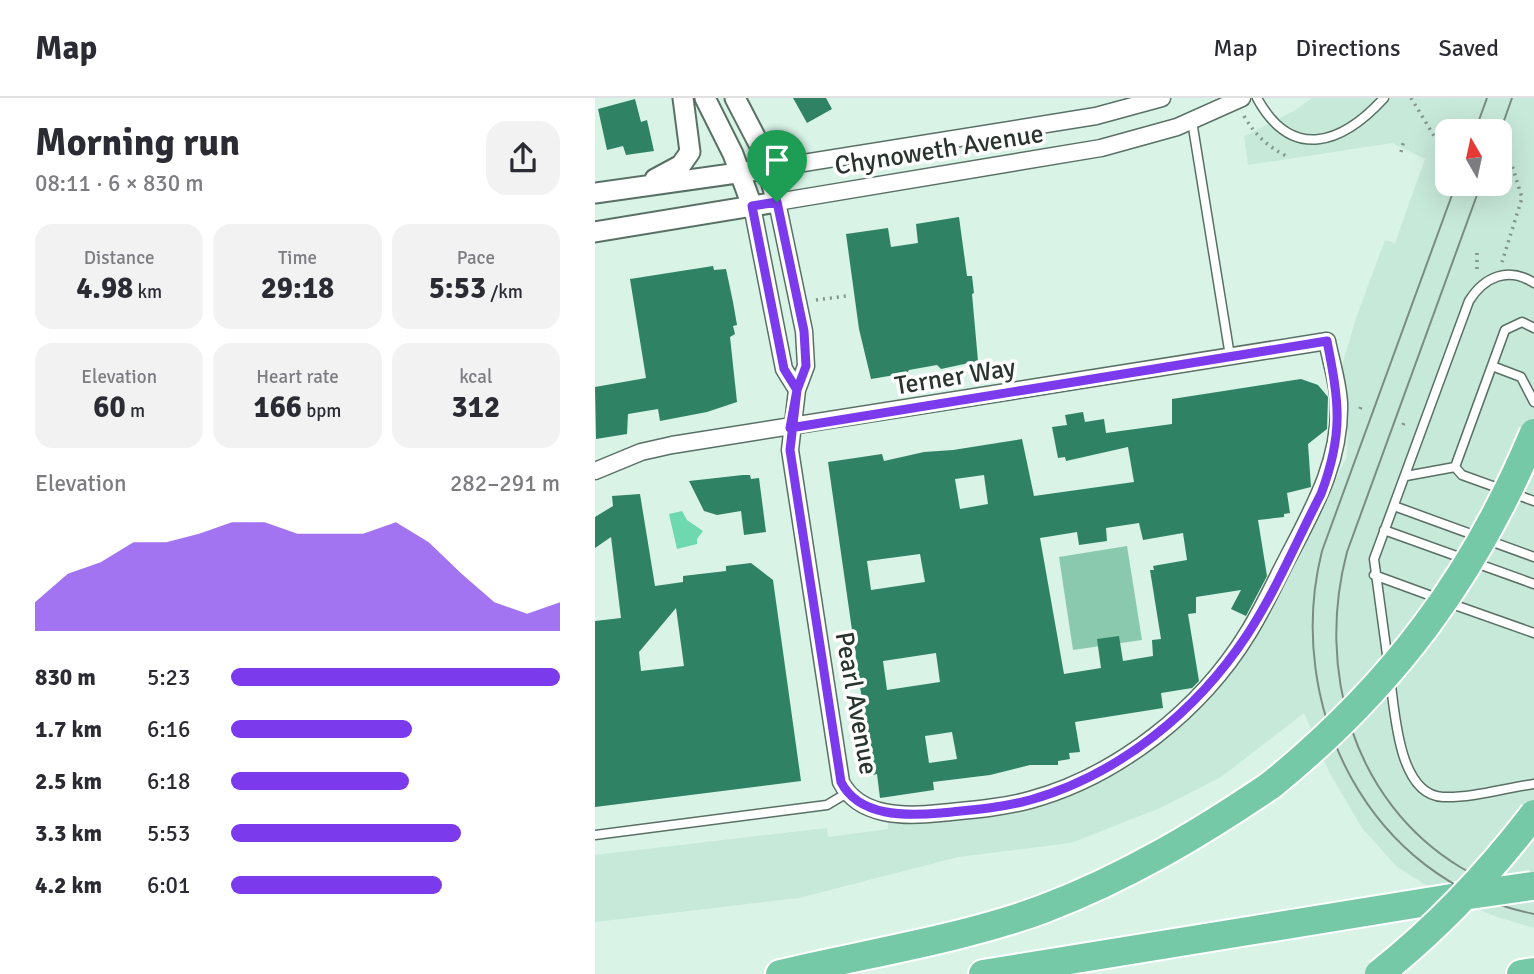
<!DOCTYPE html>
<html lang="en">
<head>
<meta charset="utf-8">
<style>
	:root { --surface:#fff; --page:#f2f2f3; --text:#2b2b33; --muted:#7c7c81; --line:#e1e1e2; --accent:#7c3aed }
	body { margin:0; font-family:Signika,sans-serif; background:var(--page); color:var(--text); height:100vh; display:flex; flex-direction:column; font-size:26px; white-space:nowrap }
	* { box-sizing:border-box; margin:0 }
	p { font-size:23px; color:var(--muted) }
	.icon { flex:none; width:38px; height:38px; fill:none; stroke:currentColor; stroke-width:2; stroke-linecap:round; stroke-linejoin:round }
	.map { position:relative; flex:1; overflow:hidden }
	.drawer { display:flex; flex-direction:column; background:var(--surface); width:595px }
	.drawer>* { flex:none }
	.needle { width:46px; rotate:351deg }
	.buttons { position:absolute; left:840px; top:21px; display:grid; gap:14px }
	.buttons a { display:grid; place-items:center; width:77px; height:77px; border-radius:14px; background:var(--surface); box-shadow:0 7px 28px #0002; font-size:35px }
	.pin { position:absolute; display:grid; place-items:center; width:60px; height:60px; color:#fff; margin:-72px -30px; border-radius:50% 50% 50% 0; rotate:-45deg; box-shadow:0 0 7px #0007 }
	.pin .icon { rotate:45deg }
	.round { display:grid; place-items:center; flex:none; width:74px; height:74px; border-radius:21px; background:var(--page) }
	.overview { display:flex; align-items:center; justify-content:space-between; height:119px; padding:0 35px }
	h1 { font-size:38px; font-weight:800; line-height:52px }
	.figures { display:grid; grid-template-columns:repeat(3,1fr); gap:10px; height:119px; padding:7px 35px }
	.figures div { display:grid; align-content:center; border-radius:18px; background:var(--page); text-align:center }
	.figures b { font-size:30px; font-weight:800 }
	.figures small { font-size:19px; font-weight:400 }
	.figures p { font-size:19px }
	.chart { height:196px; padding:14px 35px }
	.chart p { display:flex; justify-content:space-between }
	.chart svg { width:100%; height:126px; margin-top:7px; fill:var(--accent); opacity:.7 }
	ul { padding:0 35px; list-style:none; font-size:23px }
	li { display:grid; grid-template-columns:112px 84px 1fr; align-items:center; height:52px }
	li i { height:18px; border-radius:9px; background:var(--accent) }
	header { display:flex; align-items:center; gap:42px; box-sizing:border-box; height:98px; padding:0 35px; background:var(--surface); border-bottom:2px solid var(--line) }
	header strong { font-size:33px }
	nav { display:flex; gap:38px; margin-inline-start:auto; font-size:24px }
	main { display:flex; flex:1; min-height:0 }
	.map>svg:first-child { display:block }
	.built { fill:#c7e9d9; fill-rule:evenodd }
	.green { fill:#8ac9ad }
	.water { fill:#6ed8ae }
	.building { fill:#2f8264; fill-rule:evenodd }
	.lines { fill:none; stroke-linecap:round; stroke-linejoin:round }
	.service-casing { stroke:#597065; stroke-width:11 }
	.minor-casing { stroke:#597065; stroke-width:19 }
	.tertiary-casing { stroke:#597065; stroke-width:23 }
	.motorway-casing { stroke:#fff; stroke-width:32 }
	.path { stroke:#82948b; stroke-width:3.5; stroke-dasharray:2 5; stroke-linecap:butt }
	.service { stroke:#fff; stroke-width:8 }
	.minor { stroke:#fff; stroke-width:16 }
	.tertiary { stroke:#fff; stroke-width:19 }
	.motorway { stroke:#76c9a7; stroke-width:28 }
	.tram { stroke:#7b8c84; stroke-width:2 }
	.motorway-bridge-casing { stroke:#fff; stroke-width:32; stroke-linecap:butt }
	.motorway-bridge { stroke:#76c9a7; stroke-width:28 }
	.route-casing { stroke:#fff; stroke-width:14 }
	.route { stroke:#7c3aed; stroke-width:9 }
	.labels { text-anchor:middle; stroke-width:7; stroke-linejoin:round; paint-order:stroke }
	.street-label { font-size:26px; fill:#2a342f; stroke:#fff }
</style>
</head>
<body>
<header>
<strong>Map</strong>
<nav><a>Map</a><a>Directions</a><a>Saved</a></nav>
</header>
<main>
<section class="drawer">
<div class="overview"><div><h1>Morning run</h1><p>08:11 · 6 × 830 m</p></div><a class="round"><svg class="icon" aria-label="share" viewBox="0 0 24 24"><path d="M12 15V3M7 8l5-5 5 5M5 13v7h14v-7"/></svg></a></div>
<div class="figures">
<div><p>Distance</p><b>4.98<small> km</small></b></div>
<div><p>Time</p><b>29:18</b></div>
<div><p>Pace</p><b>5:53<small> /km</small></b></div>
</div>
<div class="figures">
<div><p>Elevation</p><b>60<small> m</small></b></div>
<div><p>Heart rate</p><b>166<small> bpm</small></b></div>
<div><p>kcal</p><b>312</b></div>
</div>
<div class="chart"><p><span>Elevation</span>282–291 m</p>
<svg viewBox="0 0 160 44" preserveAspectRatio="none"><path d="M0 44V34L10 24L20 20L30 13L40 13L50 10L60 6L70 6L80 10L90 10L100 10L110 6L120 13L130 24L140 34L150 38L160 34V44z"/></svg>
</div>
<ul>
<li><b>830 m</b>5:23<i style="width:100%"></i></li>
<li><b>1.7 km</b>6:16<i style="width:55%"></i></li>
<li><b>2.5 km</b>6:18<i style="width:54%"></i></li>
<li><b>3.3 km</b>5:53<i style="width:70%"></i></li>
<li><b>4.2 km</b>6:01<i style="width:64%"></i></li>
</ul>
</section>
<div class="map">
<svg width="939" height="876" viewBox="0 0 939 876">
	<rect width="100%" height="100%" fill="#d9f3e7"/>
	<path class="built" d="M717,0H939V830L902,819L844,795L802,769L767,730L734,674L709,615L626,679L565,710L476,745L363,759L204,800L0,824V757L232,730L233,739L293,731V725L415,714L536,664L576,635L607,606L638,570L680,502L752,359L753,337L745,275L761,220L790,142L800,145L830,61L797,45L653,67L649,38L699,13ZM852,33H905V86H852Z"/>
	<path class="green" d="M532,448L547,542L478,552L464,459Z"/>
	<path class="water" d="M87,413L92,422L108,433L102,441V446L82,451L74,416Z"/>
	<path class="building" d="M198,0H231L237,11L212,25Z
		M40,1L46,24L52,22L59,53L31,57L28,48L12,52L3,11Z
		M364,119L372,178H377L379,195L377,196L383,263L346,271L342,267L314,272L312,275L276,281L264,231L251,136L293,130L296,149L323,145L321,126Z
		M118,168L119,172L131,171L138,204L142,227L138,228L140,236L135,239L142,304L112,314L65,323L63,311L33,316L32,336L1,341L0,289L51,280L35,181Z
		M706,281L723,287L733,299L732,331L713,346L716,389L692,395L695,415L689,416V419L663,422L672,478L651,518L636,511L646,492L601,499V515L593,516L604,583L597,590L566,595L568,610L480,624L485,654L474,655L475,661L463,663V667H435L395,677L338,684L339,692L285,700L282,676L278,677L268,609L233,364L287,356L289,363L329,354L358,352L427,341L439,398L539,384L533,349L471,363L470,359L463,360L457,329L472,327L470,317L488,314L490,324L509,321L511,335L577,326V301ZM389,377L393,406L365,411L360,381ZM544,425L548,442L588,435L592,462L558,468L559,472H555L566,541L557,542L558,558L528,563L524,538L502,541L506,570L469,576L445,440L482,434L484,447L512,443L511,430ZM325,456L330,484L276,492L272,463ZM341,555L345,584L292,592L288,563ZM357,634L362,661L334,665L330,638Z
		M148,377H155L156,381L164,380L171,434L149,437L146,413L122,417L109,413L94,383Z
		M45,396L60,488L88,484V478L131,473V468L156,465L178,482L206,683L0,709V523L26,520L16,439L0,450V419L18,408L17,398ZM81,510L89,568L46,573L44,554Z"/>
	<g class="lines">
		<g class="service-casing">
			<path id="service" d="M662,0C697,64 747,46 789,0
				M597,23L635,258
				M897,268L926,279L939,304
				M860,369L910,232L927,224L939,230
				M860,369L867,377L939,403
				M811,378L860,369
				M799,408L939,459
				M789,432L939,486
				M779,477L842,500
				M854,505L939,535
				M793,564L779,461L874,203C889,179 913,168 939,185
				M795,580C800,613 803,697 848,699C878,700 910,690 939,686
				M0,737L232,707L252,695"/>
		</g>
		<g class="minor-casing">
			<path id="minor" d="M171,71L501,18L567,0
				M157,108L189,271L202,292
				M0,373L46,354L77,347L732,243C736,263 743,285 744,305C746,367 715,416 688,469C677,491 666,514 653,535C606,612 523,678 435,702C405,710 375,712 345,715C310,719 264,719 246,684L195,352L202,292L211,268L209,233L182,104L506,50L582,29L647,0"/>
		</g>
		<g class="tertiary-casing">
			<path id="tertiary" d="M110,0L138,56L157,108
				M60,81L86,67L95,54L88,0
				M0,95L171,71
				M0,134L182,104L166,50L140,0"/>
		</g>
		<g class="motorway-casing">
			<path id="motorway" d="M185,876C269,856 367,841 448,811C530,780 604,736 676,687
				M388,876L875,797
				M926,876L939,874"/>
		</g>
		<path class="path" d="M816,0L841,41L852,45
			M649,18C660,37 673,49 693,59
			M806,54L809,42
			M905,65L917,67L927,100L907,164
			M882,155V173
			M221,202L251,198
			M765,311L767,306
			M808,327L810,322"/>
		<use href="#service" class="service"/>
		<use href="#minor" class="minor"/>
		<use href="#tertiary" class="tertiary"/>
		<use href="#motorway" class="motorway"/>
		<path class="tram" d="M880,33L892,0
			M905,34L917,0
			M861,86L727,453C688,608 774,783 939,816
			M886,86L752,454C721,571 757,703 865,769C887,782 915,792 939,800"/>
		<g class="motorway-bridge-casing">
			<path id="motorway-bridge" d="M676,687C797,589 879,479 939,335
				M875,797L937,788
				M784,876C842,830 894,775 939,716"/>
		</g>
		<use href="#motorway-bridge" class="motorway-bridge"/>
	</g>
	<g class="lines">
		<g class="route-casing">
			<path id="route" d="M182,104L209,233L211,268L202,292L195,352L246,684C264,719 311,718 346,715C376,712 406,710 435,702C524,677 602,613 652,537C681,493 702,442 726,396C749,335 744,304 732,243L195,330L202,292L189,271L157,108L182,104"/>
		</g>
		<use href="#route" class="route"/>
	</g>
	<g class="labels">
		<g class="street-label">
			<text transform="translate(344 51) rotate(-9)" y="9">Chynoweth Avenue</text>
			<text transform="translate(360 278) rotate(-9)" y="9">Terner Way</text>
			<text transform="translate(262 605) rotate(80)" y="9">Pearl Avenue</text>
		</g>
	</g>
</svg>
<div class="buttons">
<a><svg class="needle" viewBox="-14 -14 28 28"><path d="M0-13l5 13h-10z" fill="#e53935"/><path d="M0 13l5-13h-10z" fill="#7c7c81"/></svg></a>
</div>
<div class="pin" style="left:182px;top:104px;background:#1e9e55"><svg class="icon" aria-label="arrive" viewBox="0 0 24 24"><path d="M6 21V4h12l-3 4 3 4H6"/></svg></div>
</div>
</main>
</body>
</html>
